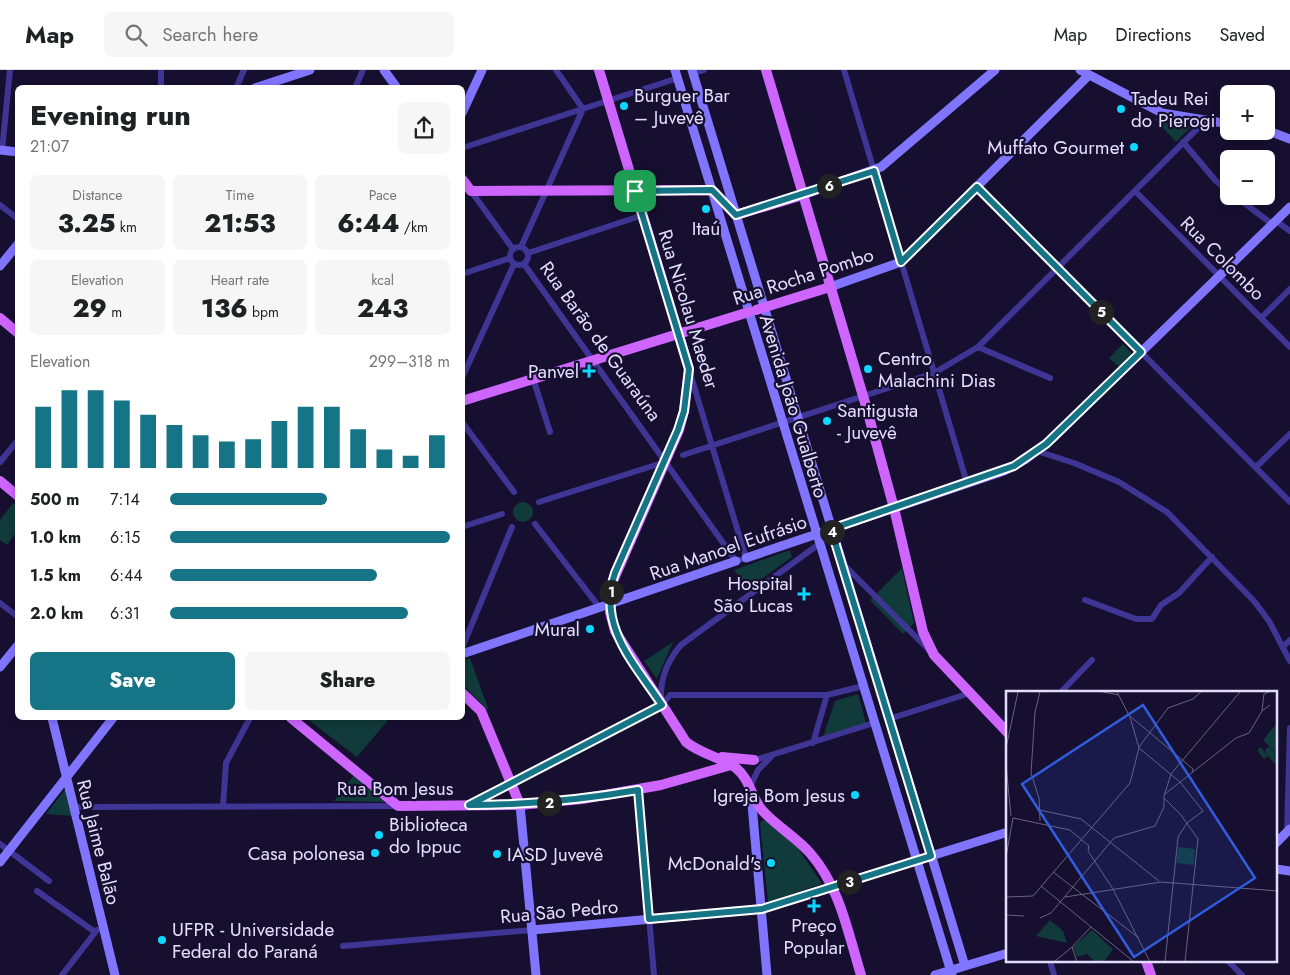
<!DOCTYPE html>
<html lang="en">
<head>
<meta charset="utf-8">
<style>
	:root { --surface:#fff; --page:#f6f6f6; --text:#202124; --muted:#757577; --line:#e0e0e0; --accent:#167487 }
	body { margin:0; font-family:Jost,sans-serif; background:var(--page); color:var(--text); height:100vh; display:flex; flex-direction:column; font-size:19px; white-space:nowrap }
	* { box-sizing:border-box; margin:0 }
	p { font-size:16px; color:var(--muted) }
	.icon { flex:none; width:28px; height:28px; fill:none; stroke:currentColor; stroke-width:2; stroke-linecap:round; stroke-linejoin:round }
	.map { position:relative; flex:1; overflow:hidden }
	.sheet { position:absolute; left:15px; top:15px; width:450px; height:635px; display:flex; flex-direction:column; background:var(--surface); border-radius:8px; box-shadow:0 2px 8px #0003 }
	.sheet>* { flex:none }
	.buttons { position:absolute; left:1220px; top:15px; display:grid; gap:10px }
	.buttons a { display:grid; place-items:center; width:55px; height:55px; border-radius:8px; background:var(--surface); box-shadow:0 2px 8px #0003; font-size:25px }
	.pin { position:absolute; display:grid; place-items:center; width:42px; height:42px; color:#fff; margin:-21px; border-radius:10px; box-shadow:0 2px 8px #0006 }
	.km { position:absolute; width:25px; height:25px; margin:-12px; border-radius:50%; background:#222; color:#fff; font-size:14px; line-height:25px; text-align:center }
	.round { display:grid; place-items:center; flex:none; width:52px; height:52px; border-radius:8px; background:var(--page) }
	.overview { display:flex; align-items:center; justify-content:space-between; height:85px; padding:0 15px }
	h1 { font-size:28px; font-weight:800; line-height:38px }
	.stats { display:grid; grid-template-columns:repeat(3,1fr); gap:8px; height:85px; padding:5px 15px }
	.stats div { display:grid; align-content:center; border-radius:8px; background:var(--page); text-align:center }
	.stats b { font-size:25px; font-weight:800 }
	.stats small { font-size:14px; font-weight:400 }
	.stats p { font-size:14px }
	.chart { height:140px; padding:10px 15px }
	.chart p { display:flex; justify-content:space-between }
	.chart svg { width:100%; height:90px; margin-top:5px; stroke:var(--accent); stroke-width:6 }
	.button { display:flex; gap:10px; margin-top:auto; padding:10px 15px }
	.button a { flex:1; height:58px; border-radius:8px; background:var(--accent); color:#fff; font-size:20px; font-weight:800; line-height:58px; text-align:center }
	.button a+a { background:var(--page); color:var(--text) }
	ul { padding:0 15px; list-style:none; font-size:16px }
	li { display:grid; grid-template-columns:80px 60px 1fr; align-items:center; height:38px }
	li i { height:12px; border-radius:6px; background:var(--accent) }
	header { display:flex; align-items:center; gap:30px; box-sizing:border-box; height:70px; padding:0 25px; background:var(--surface); border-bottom:1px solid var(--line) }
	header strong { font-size:24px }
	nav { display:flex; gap:28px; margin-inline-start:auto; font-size:18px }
	.search { width:350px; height:45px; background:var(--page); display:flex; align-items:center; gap:12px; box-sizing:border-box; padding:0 18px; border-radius:8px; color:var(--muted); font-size:19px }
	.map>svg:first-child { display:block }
	.green { fill:#113a3a }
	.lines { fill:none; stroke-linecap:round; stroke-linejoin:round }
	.street { stroke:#3e3594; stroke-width:6 }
	.secondary { stroke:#8075ff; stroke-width:9 }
	.primary { stroke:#ce65ff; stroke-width:10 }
	.route-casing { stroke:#fff; stroke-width:10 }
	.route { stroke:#167487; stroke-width:6 }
	.poi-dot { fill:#0ad9ff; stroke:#160f30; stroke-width:2 }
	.labels { text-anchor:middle; stroke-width:4.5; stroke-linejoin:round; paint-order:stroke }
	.poi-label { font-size:19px; fill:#e3deff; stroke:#160f30; text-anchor:start }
	.street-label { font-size:19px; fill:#e3deff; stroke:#160f30 }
	.inset-road { fill:none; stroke:#686283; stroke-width:1 }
	.view { fill:#315cdc; fill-opacity:0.15; stroke:#315cdc; stroke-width:2.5 }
	.inset-edge { fill:none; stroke:#e3deff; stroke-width:2.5 }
</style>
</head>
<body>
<header>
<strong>Map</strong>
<div class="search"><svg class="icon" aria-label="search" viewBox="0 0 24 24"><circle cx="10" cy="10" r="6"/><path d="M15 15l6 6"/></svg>Search here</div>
<nav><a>Map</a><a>Directions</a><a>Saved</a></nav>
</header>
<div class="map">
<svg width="1290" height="905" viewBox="0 0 1290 905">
	<rect width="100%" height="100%" fill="#160f30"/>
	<path class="green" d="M1154,48L1193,55L1176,72Z
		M1123,274L1132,284L1119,297L1109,288Z
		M513 442a10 10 0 1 1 20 0a10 10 0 1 1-20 0Z
		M13,433L17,437V461L7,475L0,470V450Z
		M790,480L792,487L748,519L734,500Z
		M902,498L914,553L903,564L870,530Z
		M673,572L657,609L644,591Z
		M470,588L489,641L463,615V591Z
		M858,624L866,653L823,667L835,631Z
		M306,648H390L357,687Z
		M353,706L386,732L334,731Z
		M67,717L73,746L46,744Z
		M765,749L798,778L822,814L768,832L760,753Z"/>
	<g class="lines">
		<path class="street" d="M556,0L583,39
			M844,0L967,413
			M693,3L704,0
			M161,18V0
			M236,18L244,0
			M355,18L363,0
			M1183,72L1216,111L1229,122
			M462,78L678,8
			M2,81L10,0
			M977,117L1290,432
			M471,121L513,179
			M1135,121L1290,277
			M1235,126L1272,154
			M0,135L18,149
			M1276,151L1290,161
			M510 186a9 9 0 1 1 18 0a9 9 0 1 1-18 0Z
			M521,177L583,39
			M528,183L643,145
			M524,194L736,491L746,488L690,303
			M462,204L510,188
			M1261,248L1290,219
			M978,277L1050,308
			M462,308L514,194
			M533,308L550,362
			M462,352L514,422
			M1037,381L1074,393L1119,412L1167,442L1254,531L1269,551L1290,591
			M683,385L934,303L978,277L1206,50
			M0,392L18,370
			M1256,397L1290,364
			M539,432L665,392
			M535,454L600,538
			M462,457L502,444
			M844,495L929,580
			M1085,530L1136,549H1152L1161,535L1179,523L1212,487
			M0,533L18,547
			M1283,577L1290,570
			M462,578L512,457
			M1061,622L1092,590
			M661,630C660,608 667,591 681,575L819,474
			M889,649L970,623
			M813,673L827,625
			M752,691L874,653
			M750,717L758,700L771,687
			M638,720L654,905
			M472,734L662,635L670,625H827L863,616
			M223,736L226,693L250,648
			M74,737L397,736
			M1287,762L1290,658
			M0,774L49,811
			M37,821L95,862
			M343,876L532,860
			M1050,891L1054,905
			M1228,891L1242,905
			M62,905L97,860"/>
		<path class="secondary" d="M384,0L397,18
			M675,0L952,905
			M692,0L965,896
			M1080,0L1162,43L1229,54
			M255,18L310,0
			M462,43L482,0
			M1266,60L1290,69
			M0,80L18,82
			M803,125L881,97L995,0
			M0,196L18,174
			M830,217L901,192L1089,5
			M746,488L1004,401L1026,389L1053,368L1290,137
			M462,584L736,491
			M0,597L18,575
			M52,648L115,905
			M751,723L767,905
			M520,735L536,905
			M1276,773L1290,759
			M0,792L113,648
			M1276,799L1290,801
			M532,860L761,839L1008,762
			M935,905L1008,883"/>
		<path class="primary" d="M599,0L689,299L684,341L679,360L613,511L610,542L615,561L686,672C701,684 720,687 736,698C750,709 751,727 762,740C776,756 796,767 810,783C840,817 848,863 861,905
			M766,0L866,336L894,438L923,562L934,585L1008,663
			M462,109L471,121L712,120L736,145L803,125
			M756,240L830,217
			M0,248L18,263
			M462,331L749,242
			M0,411L18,426
			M462,623L481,641L520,735
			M291,648L398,736L520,735L582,729L661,715L731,695
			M722,687L754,690
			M1146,891L1151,905"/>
	</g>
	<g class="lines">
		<g class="route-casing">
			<path id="route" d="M874,101L901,192L977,117L1141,282L1046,374L1014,396L831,459L931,786L762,839L649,849L638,720C581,730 526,735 469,735L662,635C634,593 597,556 615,503L678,360L684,341L689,299L635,121L712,120L736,145Z"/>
		</g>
		<use href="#route" class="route"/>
	</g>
	<g class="poi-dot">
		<circle cx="624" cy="36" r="5"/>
		<circle cx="1121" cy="39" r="5"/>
		<circle cx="1134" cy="77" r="5"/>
		<circle cx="706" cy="139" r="5"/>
		<circle cx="868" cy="299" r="5"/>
		<path d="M586.5 293.5h5v5h5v5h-5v5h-5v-5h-5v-5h5z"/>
		<circle cx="827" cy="351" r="5"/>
		<path d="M801.5 516.5h5v5h5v5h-5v5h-5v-5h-5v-5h5z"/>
		<circle cx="590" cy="559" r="5"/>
		<circle cx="855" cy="725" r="5"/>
		<circle cx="379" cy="765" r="5"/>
		<circle cx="375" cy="783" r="5"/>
		<circle cx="497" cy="784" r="5"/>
		<circle cx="771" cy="793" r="5"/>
		<path d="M811.5 828.5h5v5h5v5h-5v5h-5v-5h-5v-5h5z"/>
		<circle cx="162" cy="870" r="5"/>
	</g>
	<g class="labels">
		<g class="poi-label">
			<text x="634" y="32">Burguer Bar<tspan x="634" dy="22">– Juvevê</tspan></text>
			<text x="1131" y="35">Tadeu Rei<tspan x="1131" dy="22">do Pierogi</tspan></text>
			<text x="1124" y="84" text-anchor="end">Muffato Gourmet</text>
			<text x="706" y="165" text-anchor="middle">Itaú</text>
			<text x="878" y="295">Centro<tspan x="878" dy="22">Malachini Dias</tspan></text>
			<text x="579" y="308" text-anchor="end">Panvel</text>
			<text x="837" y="347">Santigusta<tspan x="837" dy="22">- Juvevê</tspan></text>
			<text x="793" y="520" text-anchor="end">Hospital<tspan x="793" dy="22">São Lucas</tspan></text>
			<text x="580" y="566" text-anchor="end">Mural</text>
			<text x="845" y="732" text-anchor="end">Igreja Bom Jesus</text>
			<text x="389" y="761">Biblioteca<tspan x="389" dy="22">do Ippuc</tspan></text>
			<text x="365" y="790" text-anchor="end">Casa polonesa</text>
			<text x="507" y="791">IASD Juvevê</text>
			<text x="761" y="800" text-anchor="end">McDonald's</text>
			<text x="814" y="862" text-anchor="middle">Preço<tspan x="814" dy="22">Popular</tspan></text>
			<text x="172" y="866">UFPR - Universidade<tspan x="172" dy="22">Federal do Paraná</tspan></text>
		</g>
		<g class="street-label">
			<text transform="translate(1223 188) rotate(45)" y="7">Rua Colombo</text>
			<text transform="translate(803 206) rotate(-18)" y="7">Rua Rocha Pombo</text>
			<text transform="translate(689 239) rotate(73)" y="7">Rua Nicolau Maeder</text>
			<text transform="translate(601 271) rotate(54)" y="7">Rua Barão de Guaraúna</text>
			<text transform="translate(794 336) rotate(73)" y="7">Avenida João Gualberto</text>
			<text transform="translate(728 477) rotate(-19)" y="7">Rua Manoel Eufrásio</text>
			<text x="395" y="725">Rua Bom Jesus</text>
			<text transform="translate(99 772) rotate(76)" y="7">Rua Jaime Balão</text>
			<text transform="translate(559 841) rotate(-5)" y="7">Rua São Pedro</text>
		</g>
	</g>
	<g transform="translate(1006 621)">
		<rect width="271" height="271" fill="#160f30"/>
		<path d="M271,32V72L268,68L270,62L257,49Z" fill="#113a3a"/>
		<path d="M44,229L57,240L61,252L30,245Z" fill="#113a3a"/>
		<path d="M263,55L270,63V74L262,65L258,68L251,59L255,56L261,65L259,59ZM172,156L189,158L188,174L170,172ZM86,239L107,258L98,271H89L81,263L71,266L67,256Z" fill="#113a3a"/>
		<path class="inset-road" d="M34,1L29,21L25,82L33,107L34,130M97,1L113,4M256,20L258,3L263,1M124,25L187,78L186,81M133,56L162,17L187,8L195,1M0,57L12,1M133,57L174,91L197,120L181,132L172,146L159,271M0,74L5,125M159,103L230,47L243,42L256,20L264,14M158,107L175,124L192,148L179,271M34,119L75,128L153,190M7,127L64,139L83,155L82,160L107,198L144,271M0,166L7,127M47,181L133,247M35,195L128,271M0,206L27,205L124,92L133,57L124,26L111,1M59,206L155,191L272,200M0,224L18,225M34,227L45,222L108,147L149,135L158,116V105L165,83L234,1M66,256L85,236M66,256L71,271M48,271L66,256"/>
		<path class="view" d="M137,14L249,187L128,266L16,93Z"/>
		<rect width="271" height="271" class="inset-edge"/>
	</g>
</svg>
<div class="buttons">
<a>+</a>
<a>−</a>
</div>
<div class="pin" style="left:635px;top:121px;background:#1e9e55"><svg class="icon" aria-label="arrive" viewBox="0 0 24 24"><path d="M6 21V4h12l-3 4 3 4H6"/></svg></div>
<b class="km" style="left:611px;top:522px">1</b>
<b class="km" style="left:549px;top:733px">2</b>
<b class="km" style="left:849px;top:812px">3</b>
<b class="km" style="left:832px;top:462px">4</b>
<b class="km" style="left:1101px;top:242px">5</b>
<b class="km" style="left:829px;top:116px">6</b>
<section class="sheet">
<div class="overview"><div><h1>Evening run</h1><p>21:07</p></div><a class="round"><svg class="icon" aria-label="share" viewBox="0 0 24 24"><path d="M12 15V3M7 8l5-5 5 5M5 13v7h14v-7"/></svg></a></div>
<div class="stats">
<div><p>Distance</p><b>3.25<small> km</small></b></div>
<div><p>Time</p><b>21:53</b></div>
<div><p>Pace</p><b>6:44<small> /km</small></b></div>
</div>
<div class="stats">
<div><p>Elevation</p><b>29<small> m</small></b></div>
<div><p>Heart rate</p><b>136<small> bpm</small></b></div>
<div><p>kcal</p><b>243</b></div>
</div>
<div class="chart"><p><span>Elevation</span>299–318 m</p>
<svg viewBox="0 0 160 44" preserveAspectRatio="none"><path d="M5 44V14M15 44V6M25 44V6M35 44V11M45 44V18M55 44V23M65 44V28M75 44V31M85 44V30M95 44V21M105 44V14M115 44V14M125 44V25M135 44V35M145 44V38M155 44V28"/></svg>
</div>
<ul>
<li><b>500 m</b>7:14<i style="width:56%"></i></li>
<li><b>1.0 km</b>6:15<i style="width:100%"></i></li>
<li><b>1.5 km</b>6:44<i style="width:74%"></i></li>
<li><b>2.0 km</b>6:31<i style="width:85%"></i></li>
</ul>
<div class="button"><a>Save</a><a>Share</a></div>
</section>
</div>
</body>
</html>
